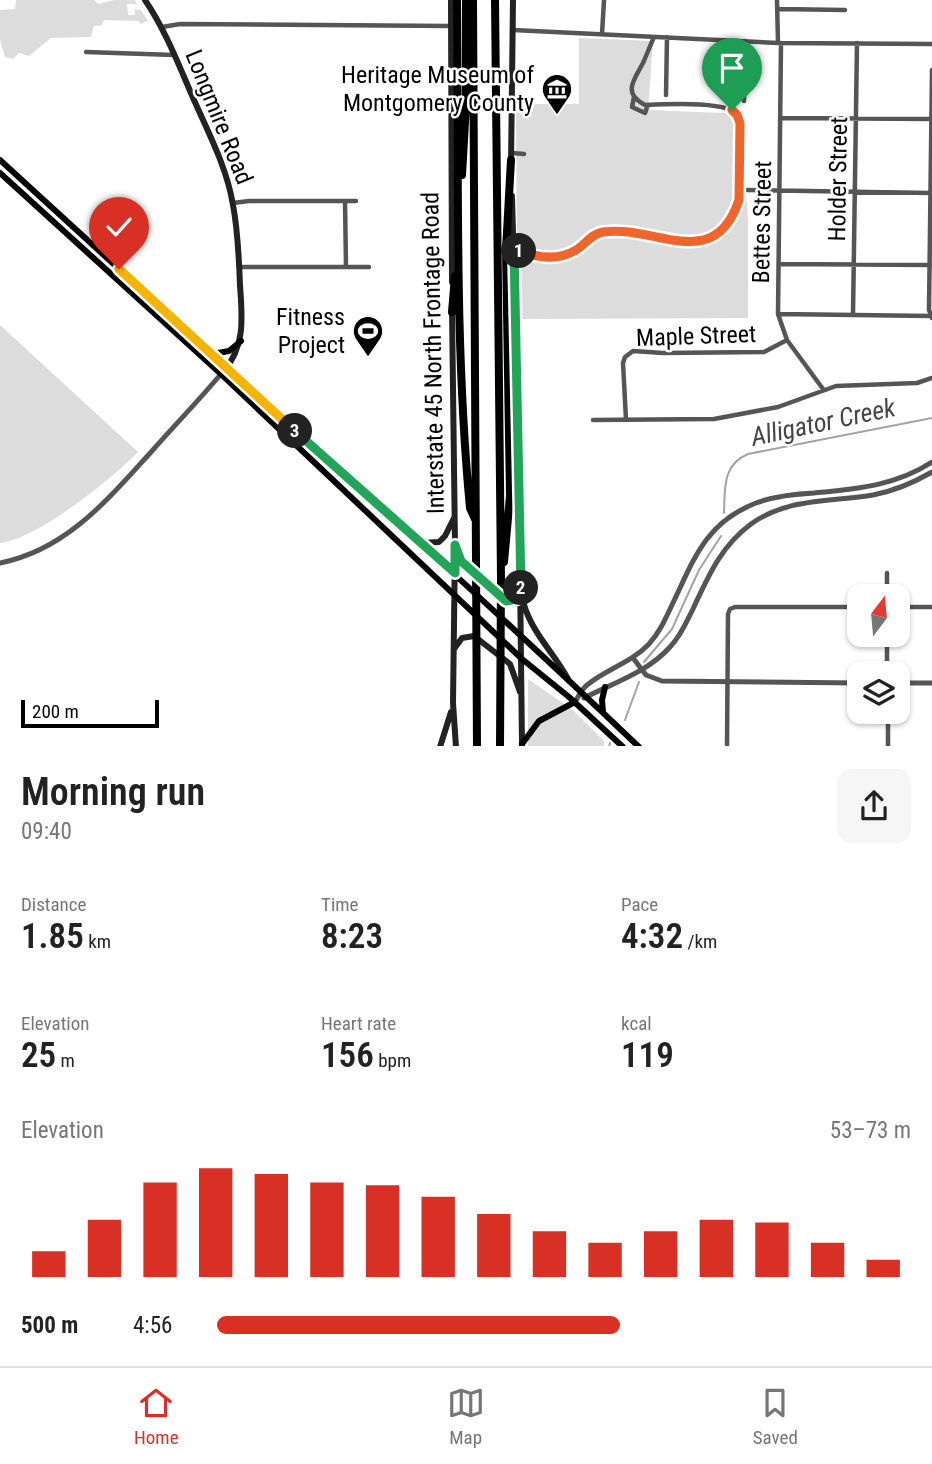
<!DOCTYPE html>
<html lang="en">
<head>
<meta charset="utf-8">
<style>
	:root { --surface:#fff; --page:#f6f6f6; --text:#222; --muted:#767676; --line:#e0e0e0; --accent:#d93025 }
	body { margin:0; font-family:"Roboto Condensed",sans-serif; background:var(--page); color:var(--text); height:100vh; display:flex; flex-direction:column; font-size:26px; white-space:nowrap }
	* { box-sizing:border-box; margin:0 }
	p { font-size:23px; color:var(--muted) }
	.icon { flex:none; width:38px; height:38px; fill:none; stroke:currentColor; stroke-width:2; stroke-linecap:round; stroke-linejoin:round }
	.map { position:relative; height:746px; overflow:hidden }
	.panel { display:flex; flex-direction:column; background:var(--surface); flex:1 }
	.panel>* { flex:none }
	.needle { width:46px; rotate:16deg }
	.controls { position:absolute; left:847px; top:584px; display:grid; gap:14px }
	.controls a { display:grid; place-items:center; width:63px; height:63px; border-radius:14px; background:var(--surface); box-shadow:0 2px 5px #0004; font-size:35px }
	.scale { position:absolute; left:21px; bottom:18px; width:138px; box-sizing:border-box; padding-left:7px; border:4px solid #000; border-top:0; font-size:19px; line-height:24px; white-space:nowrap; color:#000; -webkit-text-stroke:5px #fff; paint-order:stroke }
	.pin { position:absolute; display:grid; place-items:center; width:60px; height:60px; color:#fff; margin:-72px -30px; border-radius:50% 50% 50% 0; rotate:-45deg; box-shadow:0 0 7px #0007 }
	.pin .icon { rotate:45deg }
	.km { position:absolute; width:35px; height:35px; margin:-18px; border-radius:50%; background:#222; color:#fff; font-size:19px; line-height:35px; text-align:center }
	.round { display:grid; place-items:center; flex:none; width:74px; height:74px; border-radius:14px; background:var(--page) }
	.headline { display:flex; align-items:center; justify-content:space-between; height:119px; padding:0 21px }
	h1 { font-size:38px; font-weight:600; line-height:52px }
	.stats { display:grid; grid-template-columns:repeat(3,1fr); gap:10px; height:119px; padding:7px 21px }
	.stats div { display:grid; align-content:center }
	.stats b { font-size:35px; font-weight:600 }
	.stats small { font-size:19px; font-weight:400 }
	.stats p { font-size:19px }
	.chart { height:196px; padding:14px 21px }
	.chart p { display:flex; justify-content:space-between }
	.chart svg { width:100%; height:126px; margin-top:7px; stroke:var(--accent); stroke-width:6 }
	ul { padding:0 21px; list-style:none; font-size:23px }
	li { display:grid; grid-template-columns:112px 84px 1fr; align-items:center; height:52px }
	li i { height:18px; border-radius:9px; background:var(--accent) }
	.tab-bar { display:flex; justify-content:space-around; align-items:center; height:98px; border-top:2px solid var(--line); background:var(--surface); font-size:19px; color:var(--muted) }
	.tab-bar a { display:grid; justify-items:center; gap:4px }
	.tab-bar .active { color:var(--accent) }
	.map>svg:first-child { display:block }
	.green { fill:#dcdcdc }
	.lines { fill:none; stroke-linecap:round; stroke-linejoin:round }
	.stream { stroke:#a3a3a3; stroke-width:2 }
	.minor { stroke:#555; stroke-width:4.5 }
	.tertiary { stroke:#555; stroke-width:5 }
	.secondary { stroke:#222; stroke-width:6 }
	.primary { stroke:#000; stroke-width:6 }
	.motorway { stroke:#000; stroke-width:8 }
	.split-1-casing { stroke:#fff; stroke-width:14 }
	.split-2-casing { stroke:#fff; stroke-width:14 }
	.split-3-casing { stroke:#fff; stroke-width:14 }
	.split-4-casing { stroke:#fff; stroke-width:14 }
	.split-1 { stroke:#f0652b; stroke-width:9 }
	.split-2 { stroke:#22a559; stroke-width:9 }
	.split-3 { stroke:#22a559; stroke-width:9 }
	.split-4 { stroke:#f5b400; stroke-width:9 }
	.labels { text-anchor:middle; stroke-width:5; stroke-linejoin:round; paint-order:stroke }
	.poi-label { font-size:24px; fill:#000; stroke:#fff; text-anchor:end }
	.street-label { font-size:24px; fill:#000; stroke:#fff }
	.water-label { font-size:26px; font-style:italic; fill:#444; stroke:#fff }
</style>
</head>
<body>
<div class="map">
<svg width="932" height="747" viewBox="0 0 932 747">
	<rect width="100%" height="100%" fill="#fff"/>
	<path class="green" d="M16,0H94L98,4L114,0H135L137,4H127L128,15H135V9L141,10L148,21L141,24L138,21L104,20L102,25L94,26L91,37L51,38L29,56L19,53L13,59L5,57L0,40V10L15,9Z
		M579,38L653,41L648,110L725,113L735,122H742L748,221V318L522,319L517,255L516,104H579Z
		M0,325L138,452C113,478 36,540 0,543Z
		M528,679L573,710L604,741V746H528Z"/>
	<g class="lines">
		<path class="stream" d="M724,513C725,489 722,465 748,454L932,418
			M644,662L672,629L699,570L721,536
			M625,720L639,682
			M609,747L610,743"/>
		<path class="minor" d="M777,0L778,43
			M778,9L845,10
			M162,27L180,24L450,26
			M513,30L778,43L932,44
			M602,34L604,0
			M781,43L778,314L787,340L823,389
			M86,52L174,55
			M932,70L929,310L932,318
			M666,95L667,37
			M634,97L632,107L645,113L648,105
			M744,101L745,41
			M780,118L932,119
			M512,153L524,154
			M747,190L931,193
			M345,201L346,267
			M233,203L249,201H356
			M514,249C535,257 560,263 580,247C586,242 593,234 601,232C635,223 678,255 711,237C723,231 737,214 739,200C740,192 738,182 738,174C739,159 746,122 734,112C720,101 664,104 645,105C622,93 634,80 643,63C647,54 650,46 654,37
			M779,264L932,265
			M239,267H369
			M778,314L931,316
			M853,315L857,43
			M593,420L714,419L778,407L836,386L917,383L932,378
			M626,420L623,363L625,357L633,351L663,353L764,352L787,340
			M887,573V597
			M898,607H932
			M887,635V674
			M888,712V747
			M727,747L728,614L730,609L735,607H859"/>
		<path class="tertiary" d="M0,563C67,550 109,498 152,451C175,425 199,400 221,374
			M633,658L646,675L662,681L859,683
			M898,683H932
			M584,698C613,683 648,672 670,647C680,637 686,623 692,611C708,577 720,547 751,524C787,498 830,502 873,495C894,491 913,483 932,472
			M575,702C578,697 582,689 587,685C606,669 631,663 649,644C659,633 665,620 671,607C693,562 704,523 756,503C775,496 795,494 814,493C856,489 895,486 932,462"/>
		<path class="secondary" d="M145,0C166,31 179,66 194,100C209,134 227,168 233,205C238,231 239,258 240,285C242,316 246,345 224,371
			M451,0L452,282
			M511,164L513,0
			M512,196L519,461
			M452,310L455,545L453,703L456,747
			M519,489L522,745
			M421,543L439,542L445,536L454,518
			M457,550C466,572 488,586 506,601L517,599L520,593
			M524,605C533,634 554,653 568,679
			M454,649L462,638L474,636L510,664L520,692
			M440,747L451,712"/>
		<path class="primary" d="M0,160C213,356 429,547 639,747
			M0,173L221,374L522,659L569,697L623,747
			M212,354L229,351L241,341
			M603,712L602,700L605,687
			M522,744L539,721L575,702"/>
		<path class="motorway" d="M457,0C459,169 454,339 470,508L475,519
			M473,0L477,747
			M495,0L501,578L500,747
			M462,175L466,105V0
			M452,312L455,276
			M514,449L519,492
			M504,562L510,496L506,250L511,160"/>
	</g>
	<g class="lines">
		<g class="split-1-casing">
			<path id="split-1" d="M519,251C538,258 558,261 576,250C586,244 591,234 603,232C655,224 714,275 739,200L740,123L737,115L732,110"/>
		</g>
		<g class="split-2-casing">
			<path id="split-2" d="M519,251L514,250L521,588"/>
		</g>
		<g class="split-3-casing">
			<path id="split-3" d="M295,431L455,573V545L461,561L506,601L517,599L521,588"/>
		</g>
		<g class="split-4-casing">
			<path id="split-4" d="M119,269L295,431"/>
		</g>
		<use href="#split-1" class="split-1"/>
		<use href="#split-2" class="split-2"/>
		<use href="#split-3" class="split-3"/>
		<use href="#split-4" class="split-4"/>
	</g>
	<defs>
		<g id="museum-pin" transform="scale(1.575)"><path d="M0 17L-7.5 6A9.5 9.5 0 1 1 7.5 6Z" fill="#000" stroke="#fff"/><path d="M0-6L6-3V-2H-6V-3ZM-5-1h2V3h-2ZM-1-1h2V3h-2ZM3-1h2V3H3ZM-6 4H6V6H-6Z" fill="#fff"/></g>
		<g id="stadium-pin" transform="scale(1.575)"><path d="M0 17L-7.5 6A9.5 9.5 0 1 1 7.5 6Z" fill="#000" stroke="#fff"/><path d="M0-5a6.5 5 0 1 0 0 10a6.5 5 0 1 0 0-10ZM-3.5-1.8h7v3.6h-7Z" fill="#fff"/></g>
	</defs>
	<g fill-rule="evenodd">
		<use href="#museum-pin" x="557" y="89"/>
		<use href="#stadium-pin" x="368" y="331"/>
	</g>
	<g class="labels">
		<g class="poi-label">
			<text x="534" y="83">Heritage Museum of<tspan x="534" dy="28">Montgomery County</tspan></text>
			<text x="345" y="325">Fitness<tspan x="345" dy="28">Project</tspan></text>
		</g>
		<g class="street-label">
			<text transform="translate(219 117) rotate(68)" y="8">Longmire Road</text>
			<text transform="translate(838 179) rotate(-89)" y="8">Holder Street</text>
			<text transform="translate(762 222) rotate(-89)" y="8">Bettes Street</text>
			<text transform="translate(696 336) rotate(-2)" y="8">Maple Street</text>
			<text transform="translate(433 353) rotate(-91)" y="8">Interstate 45 North Frontage Road</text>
		</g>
		<g class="water-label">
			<text transform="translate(823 422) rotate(-12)" y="9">Alligator Creek</text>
		</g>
	</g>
</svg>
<div class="controls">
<a><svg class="needle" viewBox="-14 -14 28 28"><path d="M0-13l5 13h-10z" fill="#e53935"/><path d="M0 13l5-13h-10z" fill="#767676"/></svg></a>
<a><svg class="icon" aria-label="layers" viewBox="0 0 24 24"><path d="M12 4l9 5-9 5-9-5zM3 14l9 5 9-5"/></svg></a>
</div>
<div class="scale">200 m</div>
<div class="pin" style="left:732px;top:110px;background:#1e9e55"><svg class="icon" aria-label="arrive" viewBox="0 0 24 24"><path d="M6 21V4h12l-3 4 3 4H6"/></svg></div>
<div class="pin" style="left:119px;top:269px;background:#d93025"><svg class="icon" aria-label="check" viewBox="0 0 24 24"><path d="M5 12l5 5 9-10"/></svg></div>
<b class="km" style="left:519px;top:251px">1</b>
<b class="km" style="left:521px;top:588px">2</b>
<b class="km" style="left:295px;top:431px">3</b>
</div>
<section class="panel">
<div class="headline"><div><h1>Morning run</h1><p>09:40</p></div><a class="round"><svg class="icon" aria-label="share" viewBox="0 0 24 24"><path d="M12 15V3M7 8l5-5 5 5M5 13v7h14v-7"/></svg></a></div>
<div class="stats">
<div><p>Distance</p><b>1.85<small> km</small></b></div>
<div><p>Time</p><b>8:23</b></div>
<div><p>Pace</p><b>4:32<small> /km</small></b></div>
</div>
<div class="stats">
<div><p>Elevation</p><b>25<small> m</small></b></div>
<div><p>Heart rate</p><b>156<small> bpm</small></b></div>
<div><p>kcal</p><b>119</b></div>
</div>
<div class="chart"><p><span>Elevation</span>53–73 m</p>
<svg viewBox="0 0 160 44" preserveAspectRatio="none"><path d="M5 44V35M15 44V24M25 44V11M35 44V6M45 44V8M55 44V11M65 44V12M75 44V16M85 44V22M95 44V28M105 44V32M115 44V28M125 44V24M135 44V25M145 44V32M155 44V38"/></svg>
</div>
<ul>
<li><b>500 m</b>4:56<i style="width:58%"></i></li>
</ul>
</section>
<nav class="tab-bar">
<a class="active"><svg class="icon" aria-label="home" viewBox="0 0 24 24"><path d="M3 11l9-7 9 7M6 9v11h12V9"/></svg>Home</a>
<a><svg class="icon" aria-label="map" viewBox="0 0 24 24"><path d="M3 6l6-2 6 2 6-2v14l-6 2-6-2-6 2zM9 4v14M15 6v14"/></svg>Map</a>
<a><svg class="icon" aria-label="saved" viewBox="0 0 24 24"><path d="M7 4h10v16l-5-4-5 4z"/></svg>Saved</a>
</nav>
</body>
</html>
